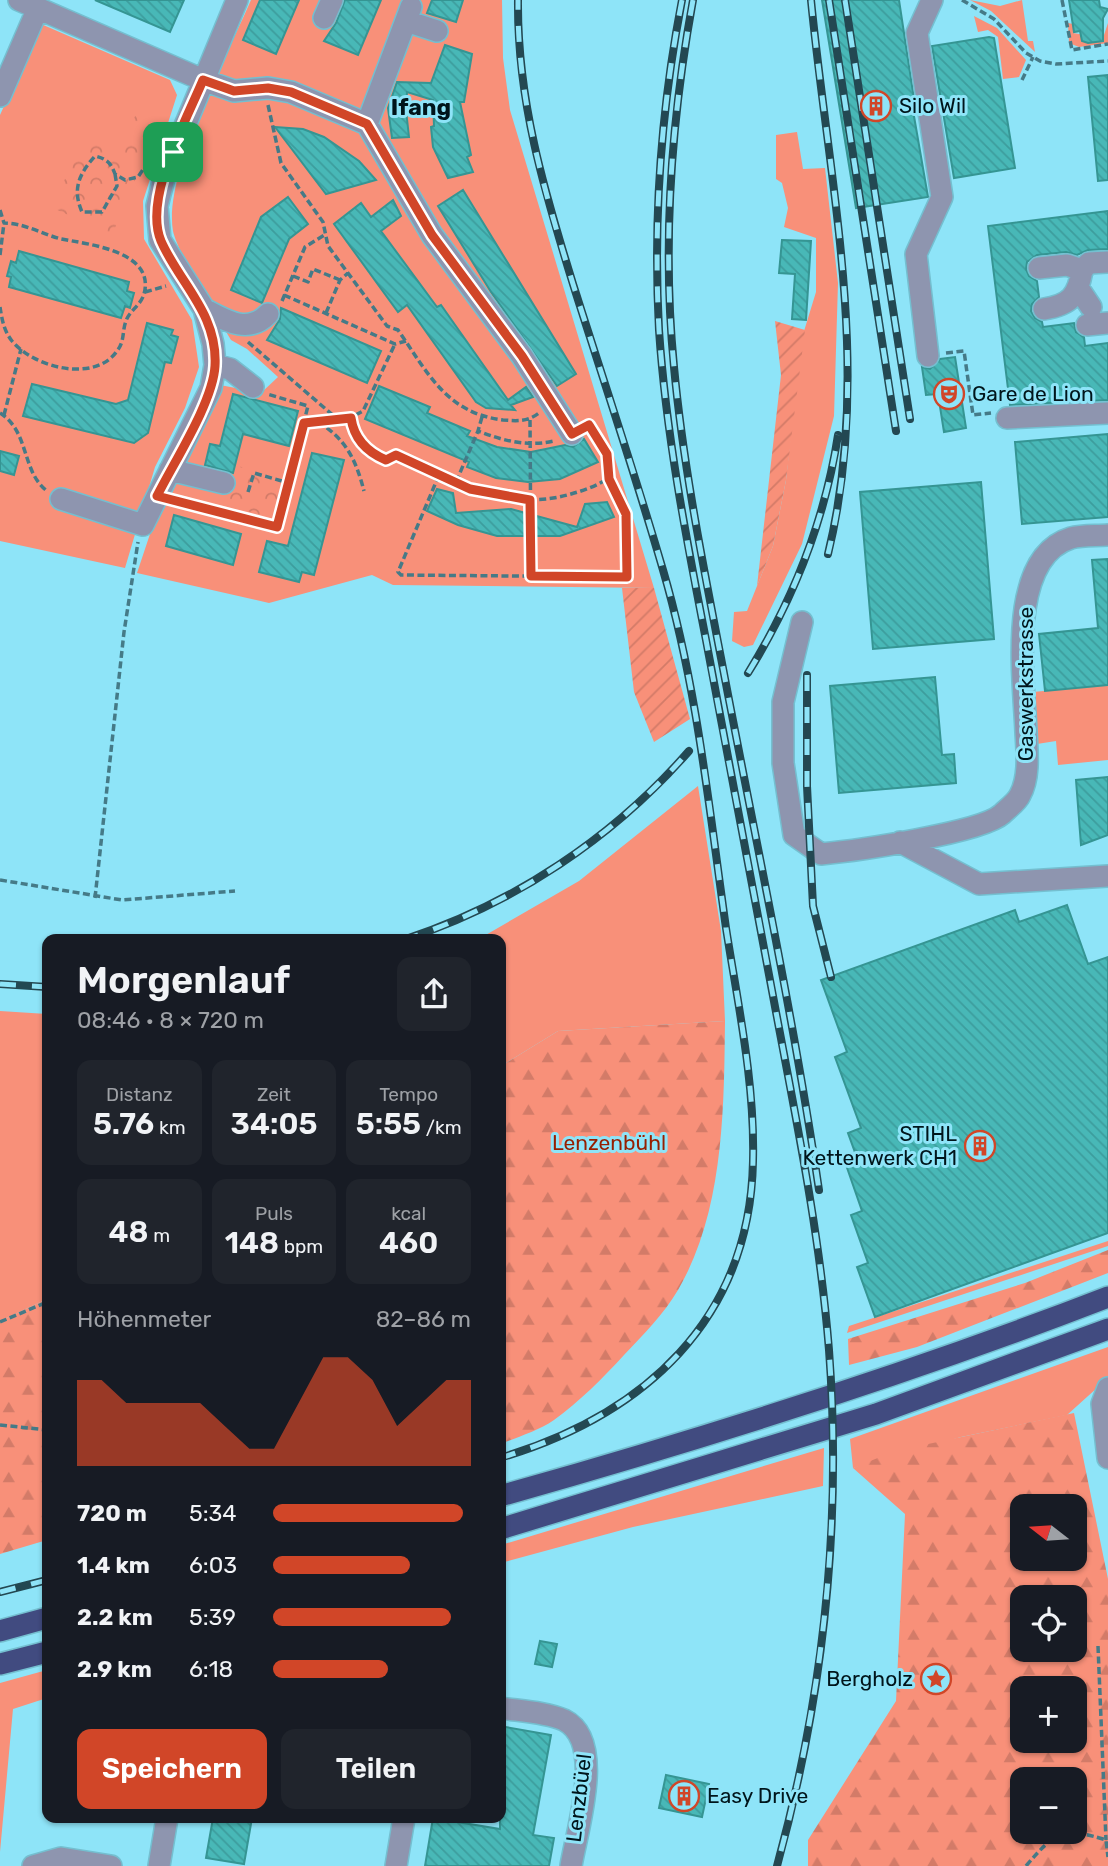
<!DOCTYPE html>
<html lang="de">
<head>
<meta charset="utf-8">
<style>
	:root { --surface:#171b24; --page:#20242c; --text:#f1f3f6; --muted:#9ea1a6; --accent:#d14628 }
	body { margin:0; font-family:Rubik,sans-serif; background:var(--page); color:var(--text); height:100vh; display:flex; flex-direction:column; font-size:26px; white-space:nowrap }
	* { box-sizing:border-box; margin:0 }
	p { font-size:23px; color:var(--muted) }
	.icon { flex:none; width:38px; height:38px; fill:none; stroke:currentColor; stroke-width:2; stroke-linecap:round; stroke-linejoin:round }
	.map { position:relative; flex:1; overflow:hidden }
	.sheet { position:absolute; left:42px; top:934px; width:464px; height:889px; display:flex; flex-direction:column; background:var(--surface); border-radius:14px; box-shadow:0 2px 5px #0004 }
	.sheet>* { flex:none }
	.needle { width:46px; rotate:287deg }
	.buttons { position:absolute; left:1010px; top:1494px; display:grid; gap:14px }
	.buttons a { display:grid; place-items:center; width:77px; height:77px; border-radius:14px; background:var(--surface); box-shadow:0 2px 5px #0004; font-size:35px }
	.pin { position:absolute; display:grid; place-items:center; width:60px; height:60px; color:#fff; margin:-30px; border-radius:14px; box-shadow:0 4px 10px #0006 }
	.round { display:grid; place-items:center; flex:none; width:74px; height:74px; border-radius:14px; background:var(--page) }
	.summary { display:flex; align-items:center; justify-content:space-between; height:119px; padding:0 35px }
	h1 { font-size:38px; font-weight:600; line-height:52px }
	.figures { display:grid; grid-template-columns:repeat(3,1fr); gap:10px; height:119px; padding:7px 35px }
	.figures div { display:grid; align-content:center; border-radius:14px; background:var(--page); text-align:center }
	.figures b { font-size:30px; font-weight:600 }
	.figures small { font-size:19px; font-weight:400 }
	.figures p { font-size:19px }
	.chart { height:196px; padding:14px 35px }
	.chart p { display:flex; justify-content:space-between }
	.chart svg { width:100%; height:126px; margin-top:7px; fill:var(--accent); opacity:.7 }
	.button { display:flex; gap:14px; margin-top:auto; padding:14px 35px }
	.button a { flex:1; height:80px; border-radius:14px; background:var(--accent); color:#fff; font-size:28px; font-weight:600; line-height:80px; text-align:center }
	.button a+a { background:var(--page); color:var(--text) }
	ul { padding:0 35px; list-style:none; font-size:23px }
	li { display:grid; grid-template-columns:112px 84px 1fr; align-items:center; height:52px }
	li i { height:18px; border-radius:9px; background:var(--accent) }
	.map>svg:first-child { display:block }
	.grass { fill:#f89079 }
	.forest { fill:url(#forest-firs); fill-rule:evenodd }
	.park { fill:url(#park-crowns) }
	.garden { fill:url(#garden-furrows) }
	.building { fill:url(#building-back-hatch); stroke:#359593; stroke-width:2 }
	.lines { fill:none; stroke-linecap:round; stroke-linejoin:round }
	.minor-casing { stroke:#74bfd0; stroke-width:24 }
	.highway-casing { stroke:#74bfd0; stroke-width:24 }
	.path { stroke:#457a87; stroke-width:3.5; stroke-dasharray:7 3.5; stroke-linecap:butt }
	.minor { stroke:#8e95af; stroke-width:21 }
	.highway { stroke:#414b80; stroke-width:21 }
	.rail-casing { stroke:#234852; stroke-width:8 }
	.rail { stroke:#8ee4f8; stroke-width:5; stroke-dasharray:16; stroke-linecap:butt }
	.route-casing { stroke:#fff; stroke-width:14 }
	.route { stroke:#d14628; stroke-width:9 }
	.labels { text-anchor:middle; stroke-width:6; stroke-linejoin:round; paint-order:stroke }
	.poi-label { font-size:21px; fill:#00151b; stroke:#8ee4f8; text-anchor:start }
	.street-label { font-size:21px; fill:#00151b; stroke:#8ee4f8 }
	.park-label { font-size:21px; fill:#961f00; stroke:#8ee4f8 }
	.neighbourhood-label { font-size:23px; font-weight:bold; fill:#00151b; stroke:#8ee4f8 }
</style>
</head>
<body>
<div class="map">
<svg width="1108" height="1866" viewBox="0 0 1108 1866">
	<defs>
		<pattern id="forest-firs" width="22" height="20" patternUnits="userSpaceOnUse" patternTransform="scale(1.75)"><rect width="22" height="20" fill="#f89079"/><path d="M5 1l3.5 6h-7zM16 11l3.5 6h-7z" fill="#d37b68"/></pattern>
		<pattern id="park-crowns" width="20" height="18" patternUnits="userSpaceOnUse" patternTransform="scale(1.75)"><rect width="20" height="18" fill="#f89079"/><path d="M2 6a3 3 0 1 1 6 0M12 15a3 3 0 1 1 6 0" fill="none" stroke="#d37b68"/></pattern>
		<pattern id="garden-furrows" width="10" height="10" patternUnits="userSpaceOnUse" patternTransform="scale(1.75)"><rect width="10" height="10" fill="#f89079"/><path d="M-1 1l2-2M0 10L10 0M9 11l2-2" fill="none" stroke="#d37b68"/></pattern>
		<pattern id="building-back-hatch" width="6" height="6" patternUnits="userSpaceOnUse" patternTransform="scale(1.75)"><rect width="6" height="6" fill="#48b8b7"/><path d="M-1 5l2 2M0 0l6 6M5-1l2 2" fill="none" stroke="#3d9d9d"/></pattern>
	</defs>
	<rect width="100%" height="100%" fill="#8ee4f8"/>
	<path class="grass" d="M251,0H502L503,58L510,110L654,588L393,585L372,575L269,603L137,573L153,525L220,385L261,393L278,377L247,349L231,340C217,316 178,254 173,231C163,175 227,56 251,0Z
		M970,0L1000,6L1022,0L1028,41H1033L1035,52L991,11Z
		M974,16L997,28L1026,60L1019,77L1003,79L998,37L988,30L978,32Z
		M1068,23L1073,24V33L1103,38L1108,23V43L1079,47L1069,43Z
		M41,24L170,80L177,95L143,201L144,239L192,320L199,367L185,408L155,467L125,568L0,541V115Z
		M797,132L803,169L825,168L838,283L834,416L802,544L753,645L744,647L732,641L734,612L747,611L773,546L786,480L801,341L816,292V238L784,227L788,208L782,183L776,179V135Z
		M1108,685V760L1058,765L1056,741L1037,744L1033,692Z
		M698,786L721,931L725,1021L558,1031L501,1066L500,940H477L579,881Z
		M0,1011L47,1014V1299L0,1321Z
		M1108,1241V1246L847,1333L849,1326Z
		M1108,1347V1378L1067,1415L961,1437L853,1468L850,1439Z
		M824,1448L823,1486L633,1527L501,1563V1545Z
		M47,1670V1698L13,1709L0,1852V1683Z"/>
	<path class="forest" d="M725,1021C724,1109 724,1211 678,1290C664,1314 643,1335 624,1355C603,1378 579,1402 554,1420C538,1431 517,1437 501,1444V1066L558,1031Z
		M1108,1250V1273L917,1347L849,1365L848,1339L1025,1283Z
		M47,1299V1540L0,1554V1321Z
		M1074,1413L1108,1579V1866H808V1840L896,1701L905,1514L853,1468L895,1451ZM1022,1507H1074V1559H1022ZM1022,1598H1074V1650H1022ZM1022,1689H1074V1741H1022ZM1022,1780H1074V1832H1022Z"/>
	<path class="park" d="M136,114L159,123L112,235L53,208L81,140L119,152Z
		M238,466L287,479L277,519L227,506Z"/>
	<path class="garden" d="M775,321L805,330L786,480L773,546L757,586L781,375Z
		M622,588H654L690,719L654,742L634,692Z"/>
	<path class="building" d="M95,0H184L170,32Z
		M260,0H299L276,54L243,40Z
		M345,0H381L358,55L324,41L336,23Z
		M432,0H463L456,22L427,13Z
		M822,0H899L914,99H911L928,197L856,208Z
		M1069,0H1099L1100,7L1108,9L1103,18V41L1088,43L1082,41L1080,31L1074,32Z
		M989,37L994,38L1015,168L954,178L932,46Z
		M445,45L472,54L464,102H460L471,155L467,157L473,172L448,178L433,147L431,127L434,126L433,100L407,92L406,110L409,137L392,138L388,108L397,82L431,83Z
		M1108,75V180L1098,181L1088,77Z
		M275,127L303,129L324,137L359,161L376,180L326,194Z
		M463,190L576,374L557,386L491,292L438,206Z
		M288,197L308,224L289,239L262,303L231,290L261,217Z
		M393,200L401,216L381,231L437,307L441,305L508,400L526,387L533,397L511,405L515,410L486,408L476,402L407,305L398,312L334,224L361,203L371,217Z
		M1108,211V249L1088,250L1077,255L1066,252L1037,255L1027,262L1026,269L1029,276L1037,281L1039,297L1032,304L1031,311L1035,318L1042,322L1043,327L1074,323L1076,332L1084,337L1085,346L1108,343V400L1010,405L988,226Z
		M782,240L811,241L806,320L792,319L795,274L779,273Z
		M19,251L129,282L127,291L134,293L130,308L125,306L121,318L9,287L11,277L7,276L11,261L16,263Z
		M281,308L381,351L367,383L267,340L280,319Z
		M147,323L173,330L171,335L178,337L171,363L165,362L148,433L134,443L23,416L32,384L116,404L128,400Z
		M955,357L966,428L944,432L938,394L926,395L922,367L930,369L940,359Z
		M379,386L430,407L427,413L470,431L467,436L497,447L531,452L565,445L573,447L584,439L598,462L560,479L528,482L496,478L467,467L469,462L365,419Z
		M233,394L298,411L289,446L243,434L233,473L205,465L210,444L220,446Z
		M1108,434V517L1022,524L1015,442Z
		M0,451L19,456L14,475L0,471Z
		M312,453L344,460L314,575L302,572L299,582L259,572L267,541L288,546Z
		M981,482L994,639L873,649L860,492Z
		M437,489L453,493L456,513L511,509L577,527L585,504L607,502L614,517L560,536H497L458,525L427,511Z
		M174,515L241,534L233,565L166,546Z
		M1108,559V685L1045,691L1039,634L1098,628L1092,560Z
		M935,677L942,755L954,754L956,783L839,793L830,686Z
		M1108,777V835L1081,845L1076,780Z
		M1067,905L1088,964L1108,957V1233L875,1317L857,1267L868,1263L851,1215L862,1211L845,1162L857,1158L848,1133L861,1128L835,1057L847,1052L821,980L1015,910L1019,922Z
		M540,1641L557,1644L552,1667L535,1664Z
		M500,1726L551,1735L533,1835L554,1838L549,1866H425L433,1818L500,1829Z
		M666,1775L709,1784L702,1817L659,1808Z
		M213,1818H252L244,1864L206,1858Z"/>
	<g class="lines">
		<g class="minor-casing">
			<path id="minor" d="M19,0L203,80L234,91L268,88L291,92L367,124L432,235L522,356L572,434
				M324,18L332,0
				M406,21L437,31
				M0,96L38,8
				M367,124L411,7
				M1039,268L1067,265L1082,270L1089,263L1108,262
				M1079,289L1091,307
				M204,309C225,320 248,335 268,314
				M1044,309C1070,305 1078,296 1082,270
				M1087,325L1108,323
				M928,356L916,254L942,197L917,33L932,0
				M215,365L230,369L253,387
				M1007,418L1108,413
				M170,470L224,483
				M61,499L143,525L211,388L215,365L213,344L204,309L160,240L157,206L165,174L237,0
				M802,622L783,702V763L794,835L821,854C853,851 981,833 1002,814C1007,809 1017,802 1020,795C1030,777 1027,751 1026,732C1024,680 1006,558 1071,538C1082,535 1096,536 1108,535
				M900,842L979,884L1108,876
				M1108,1388L1102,1404L1108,1458
				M500,1708C520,1711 546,1712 564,1720C606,1741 577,1829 571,1866
				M33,1866L61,1858L111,1866
				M159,1866L167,1818
				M396,1866L404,1818"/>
		</g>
		<g class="highway-casing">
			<path id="highway" d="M500,1496C706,1438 909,1374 1108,1297
				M500,1529L876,1414L1108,1329
				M0,1631L47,1618
				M0,1664L47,1652"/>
		</g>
		<path class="path" d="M962,0L994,19L1026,53L1040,61L1056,64L1108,61
			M1062,0L1072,50L1108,44
			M1022,80L1033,57
			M268,105L281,163L323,222L328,246L387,326L398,330C428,373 446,413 503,420C517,421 527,422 539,413
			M115,174L117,186L102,212H82C72,189 79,174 95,156C107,159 111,163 115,174L125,180L138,177L148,162
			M0,210L4,223C24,223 42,234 61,239C87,244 156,251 144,294C141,305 129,311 126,321C122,331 125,341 117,351C95,383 34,368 12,341C4,331 2,320 0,307
			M0,255L4,223
			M293,276L308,282L313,269L340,280
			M145,292L166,286
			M284,295L395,344L406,341
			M282,301L305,247L326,234
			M326,313L340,280L348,273
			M248,342L335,417
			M946,353L964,351L973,415L991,413
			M0,413C30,432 21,471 47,491
			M4,415L21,349
			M482,417L478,431C504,441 527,447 554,441
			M350,418C354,439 367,452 386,460L396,455C453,480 506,513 571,494C585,490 600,485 611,476L607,454L591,429
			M530,420L531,575
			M318,422C346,439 356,460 364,491
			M304,423L350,418L363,411L395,344
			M439,475L398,572L401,575L627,577L626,514L609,479
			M456,482L478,431
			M248,492L254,473L289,483
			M176,501L277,527L308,406L267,394
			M0,880L122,900L235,891
			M95,898L124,632L138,542
			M0,1322L47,1302
			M0,1425L47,1430
			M1098,1646L1106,1840
			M1026,1866C1054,1833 1063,1826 1106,1840L1108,1857"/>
		<use href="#minor" class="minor"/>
		<use href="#highway" class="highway"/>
		<g class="rail-casing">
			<path id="rail" d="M682,0C661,109 653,220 659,330C666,434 686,537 706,640C729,764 753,888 776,1012C797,1124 820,1236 829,1350C842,1523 823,1698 777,1866
				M693,0C671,121 662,244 674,367C684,474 706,579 726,684C758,852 794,1020 819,1190
				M811,0C829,185 873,369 828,554
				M829,0L896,431
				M845,0L910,419
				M748,673C793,600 825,520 838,435
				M807,675V786L813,906L831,977
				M403,940C514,904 613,838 689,751
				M0,984L47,987
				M500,1458C644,1415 750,1320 753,1161C755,1083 738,1005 726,928C709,808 697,686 663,570C635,474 603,379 573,284C544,190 517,100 518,0
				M0,1592L47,1580"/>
		</g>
		<use href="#rail" class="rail"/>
	</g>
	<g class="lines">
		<g class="route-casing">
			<path id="route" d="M203,80L234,91L268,88L291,92L367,124L432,235L522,356L572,434L589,425L607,454L609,479L626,514L627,577L531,576L530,500L470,489L396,455L386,460C367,452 354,439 351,418L304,423L277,527L157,496C174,462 213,402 215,366C218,314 180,284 161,241C143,198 186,121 203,80Z"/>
		</g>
		<use href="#route" class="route"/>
	</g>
	<defs>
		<g id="building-ring" transform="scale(1.575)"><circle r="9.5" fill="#8ee4f8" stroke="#d14628" stroke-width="1.5"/><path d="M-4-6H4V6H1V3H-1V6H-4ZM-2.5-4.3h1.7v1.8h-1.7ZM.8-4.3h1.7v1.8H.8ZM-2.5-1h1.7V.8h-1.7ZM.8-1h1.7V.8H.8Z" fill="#d14628"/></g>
		<g id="theatre-ring" transform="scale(1.575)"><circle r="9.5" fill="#8ee4f8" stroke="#d14628" stroke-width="1.5"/><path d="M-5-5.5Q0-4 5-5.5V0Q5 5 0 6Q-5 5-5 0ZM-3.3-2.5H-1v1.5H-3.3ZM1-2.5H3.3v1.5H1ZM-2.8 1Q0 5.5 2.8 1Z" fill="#d14628"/></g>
		<g id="sight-ring" transform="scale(1.575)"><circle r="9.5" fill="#8ee4f8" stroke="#d14628" stroke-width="1.5"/><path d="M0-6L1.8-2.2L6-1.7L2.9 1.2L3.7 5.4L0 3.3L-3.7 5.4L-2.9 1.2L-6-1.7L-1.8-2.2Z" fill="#d14628"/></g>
	</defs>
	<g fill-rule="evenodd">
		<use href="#building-ring" x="876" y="106"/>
		<use href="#theatre-ring" x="949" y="394"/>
		<use href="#building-ring" x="980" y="1146"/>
		<use href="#sight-ring" x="936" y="1679"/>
		<use href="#building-ring" x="684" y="1796"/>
	</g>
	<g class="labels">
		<g class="poi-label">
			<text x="899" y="113">Silo Wil</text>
			<text x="972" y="401">Gare de Lion</text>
			<text x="957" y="1141" text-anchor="end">STIHL<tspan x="957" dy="24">Kettenwerk CH1</tspan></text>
			<text x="913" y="1686" text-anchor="end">Bergholz</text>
			<text x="707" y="1803">Easy Drive</text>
		</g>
		<g class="street-label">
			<text transform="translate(1026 684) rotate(-90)" y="7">Gaswerkstrasse</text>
			<text transform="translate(579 1798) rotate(-83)" y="7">Lenzbüel</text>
		</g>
		<g class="park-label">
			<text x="609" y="1150">Lenzenbühl</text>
		</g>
		<g class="neighbourhood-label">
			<text x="421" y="115">Ifang</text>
		</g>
	</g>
</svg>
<div class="buttons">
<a><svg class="needle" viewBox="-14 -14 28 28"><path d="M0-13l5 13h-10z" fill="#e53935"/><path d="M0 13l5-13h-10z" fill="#9ea1a6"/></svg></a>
<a><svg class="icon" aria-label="locate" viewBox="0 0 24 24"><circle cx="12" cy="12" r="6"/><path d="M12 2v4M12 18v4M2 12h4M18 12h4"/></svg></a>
<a>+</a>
<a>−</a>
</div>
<div class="pin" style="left:173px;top:152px;background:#1e9e55"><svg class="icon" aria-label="arrive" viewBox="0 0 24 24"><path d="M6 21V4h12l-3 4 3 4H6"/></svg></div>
<section class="sheet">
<div class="summary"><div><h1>Morgenlauf</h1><p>08:46 · 8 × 720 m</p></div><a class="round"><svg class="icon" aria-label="share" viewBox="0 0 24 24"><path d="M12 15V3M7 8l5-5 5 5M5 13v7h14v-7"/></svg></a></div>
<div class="figures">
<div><p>Distanz</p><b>5.76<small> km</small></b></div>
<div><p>Zeit</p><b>34:05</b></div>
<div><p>Tempo</p><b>5:55<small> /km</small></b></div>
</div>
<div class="figures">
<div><b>48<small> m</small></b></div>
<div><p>Puls</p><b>148<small> bpm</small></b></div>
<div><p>kcal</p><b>460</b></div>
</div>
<div class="chart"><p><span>Höhenmeter</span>82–86 m</p>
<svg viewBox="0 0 160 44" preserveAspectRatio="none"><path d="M0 44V14L10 14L20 22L30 22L40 22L50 22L60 30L70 38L80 38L90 22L100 6L110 6L120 14L130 30L140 22L150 14L160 14V44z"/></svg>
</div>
<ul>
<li><b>720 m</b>5:34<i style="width:96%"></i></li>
<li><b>1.4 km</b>6:03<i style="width:69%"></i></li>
<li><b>2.2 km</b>5:39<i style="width:90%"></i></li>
<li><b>2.9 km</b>6:18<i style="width:58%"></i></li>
</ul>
<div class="button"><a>Speichern</a><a>Teilen</a></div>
</section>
</div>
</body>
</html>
